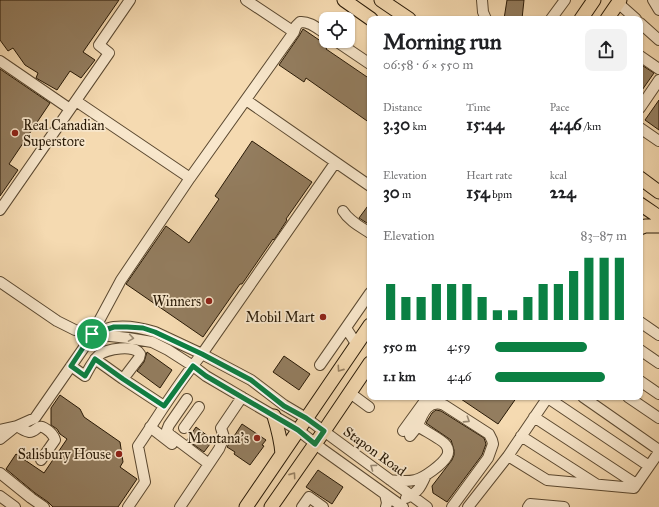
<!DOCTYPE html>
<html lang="en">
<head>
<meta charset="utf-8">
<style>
	:root { --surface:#fff; --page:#f2f2f2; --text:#202124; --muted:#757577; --accent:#0b8043 }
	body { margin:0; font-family:"IM FELL Great Primer",serif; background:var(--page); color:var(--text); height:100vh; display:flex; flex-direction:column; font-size:15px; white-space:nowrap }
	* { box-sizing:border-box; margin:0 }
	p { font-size:13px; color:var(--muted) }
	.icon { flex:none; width:22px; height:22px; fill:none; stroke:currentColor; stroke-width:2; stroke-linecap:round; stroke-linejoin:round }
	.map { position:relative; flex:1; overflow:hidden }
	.drawer { position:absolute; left:367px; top:16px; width:276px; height:384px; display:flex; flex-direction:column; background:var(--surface); border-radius:8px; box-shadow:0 1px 3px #0004 }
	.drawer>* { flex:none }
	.controls { position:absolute; left:319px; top:12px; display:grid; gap:8px }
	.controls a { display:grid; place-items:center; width:36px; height:36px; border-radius:8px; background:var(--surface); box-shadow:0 1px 3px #0004; font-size:20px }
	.pin { position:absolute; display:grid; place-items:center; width:34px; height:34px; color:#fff; margin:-17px; border:2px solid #fff; border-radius:50%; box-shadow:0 1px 4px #0007 }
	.round { display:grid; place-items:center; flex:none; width:42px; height:42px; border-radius:8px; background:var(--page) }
	.overview { display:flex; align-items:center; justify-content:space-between; height:68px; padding:0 16px }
	h1 { font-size:22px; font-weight:700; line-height:30px }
	.figures { display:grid; grid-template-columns:repeat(3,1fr); gap:6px; height:68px; padding:4px 16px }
	.figures div { display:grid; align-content:center }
	.figures b { font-size:17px; font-weight:700 }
	.figures small { font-size:11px; font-weight:400 }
	.figures p { font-size:11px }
	.chart { height:112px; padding:8px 16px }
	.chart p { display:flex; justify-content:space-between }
	.chart svg { width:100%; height:72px; margin-top:4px; stroke:var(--accent); stroke-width:6 }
	ul { padding:0 16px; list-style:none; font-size:13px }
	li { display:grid; grid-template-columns:64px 48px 1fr; align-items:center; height:30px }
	li i { height:10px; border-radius:5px; background:var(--accent) }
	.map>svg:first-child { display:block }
	.building { fill:#937d5f; stroke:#281906 }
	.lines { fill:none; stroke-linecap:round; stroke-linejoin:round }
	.minor-casing { stroke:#5b4931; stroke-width:12 }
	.major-casing { stroke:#281906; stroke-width:15 }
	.minor { stroke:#f8e7cc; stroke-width:10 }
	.major { stroke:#f5dab1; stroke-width:13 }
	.oneway { stroke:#9a8a73 }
	.oneway2 { stroke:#998364 }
	.route-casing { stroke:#fff; stroke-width:8 }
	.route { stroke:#0b8043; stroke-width:5 }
	.poi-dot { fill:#8f2418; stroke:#f8e7cc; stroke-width:1.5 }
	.labels { text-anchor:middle; stroke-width:3.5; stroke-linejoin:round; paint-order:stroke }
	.poi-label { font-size:14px; fill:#281906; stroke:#f8e7cc; text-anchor:end }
	.street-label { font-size:14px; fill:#281906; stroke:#f8e7cc }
</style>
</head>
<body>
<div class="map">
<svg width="659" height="507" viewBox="0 0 659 507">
	<rect width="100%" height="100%" fill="#f5dab1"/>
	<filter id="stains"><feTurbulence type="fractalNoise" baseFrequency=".005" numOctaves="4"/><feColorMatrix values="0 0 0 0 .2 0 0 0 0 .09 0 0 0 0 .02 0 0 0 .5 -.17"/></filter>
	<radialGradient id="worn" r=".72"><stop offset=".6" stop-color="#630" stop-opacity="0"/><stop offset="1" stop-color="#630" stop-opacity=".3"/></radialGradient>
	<path class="building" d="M0,0H119L83,52L95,60L81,78L70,71L57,90L36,78L38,73L25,65L13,48L8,51L0,40Z
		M507,0H524L522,19H504Z
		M303,29L328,46L326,49L370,79V123L306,78L304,82L279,65L299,36Z
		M640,64L654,73L640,93Z
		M0,69L50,103L9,164L18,170L0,196Z
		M659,100V130L645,120Z
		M252,141L312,182L286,219L287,220L274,240L273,239L242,284H240L203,337L126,284L166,226L189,243L219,199L215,196Z
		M370,203V225L359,218Z
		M147,352L172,370L160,388L137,371L144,362Z
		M284,356L310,374L299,390L273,372Z
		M60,395L80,409L84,417L120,442L123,462L120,467L137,479L118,507H53L48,502L35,493L6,469L16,454L44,473L67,439L60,434L57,429L51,425V408Z
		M458,397H517L498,424Z
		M436,410L441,411L484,438L486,444L482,455L447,502L433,493L432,486L452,460L454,455V450L451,440L426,423L432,413Z
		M242,424L266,440L262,445L264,446L250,465L234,454L235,452L227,447Z
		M196,427L213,440L204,452L187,440Z
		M318,470L343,487L332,504L306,487Z"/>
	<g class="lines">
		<g class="minor-casing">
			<path id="minor" d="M246,0L294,32
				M482,0L483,12L486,19
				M653,0L659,10
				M618,3L636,19
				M551,19L565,0
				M640,23L659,40
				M336,41L370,64
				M640,56L659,69
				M0,61L70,109
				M246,100L370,186
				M76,101L190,178
				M640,108L659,80
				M640,128L659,141
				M0,210L109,53L99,45L130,0
				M343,211C349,221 361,227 370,233
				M0,282L57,321L75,330L92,334L128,338L152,342L168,350L193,366L206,376L298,430L322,449L403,507
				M640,322L659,335
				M346,328L357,345
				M95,333C101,331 107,328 114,327C128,325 142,328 155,332L202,354L251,380L284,405L306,418L427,507
				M640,350L659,363
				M95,359L123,379L164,406
				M320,365L370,293
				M71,366L85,376C89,369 93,360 99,355C106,349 135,344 140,354L139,358L123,379
				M640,381L659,394
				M350,393L369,407
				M583,397L659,450
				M628,397L659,418
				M548,398L649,466
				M187,399L169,425L167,430L169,434L209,464
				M534,417L636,484
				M17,426C20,428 25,431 29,432C39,432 36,420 50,432C53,435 54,436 55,440L41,460
				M418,426C422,414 429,398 444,405L489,434L492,440L493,444L488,458L452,507
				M150,427L172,444
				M184,428L199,407
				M0,430L17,426L35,418L85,346L92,334L121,280L190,178L294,32L296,26L300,22C310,21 318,29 326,34
				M403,431L424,402L426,397
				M521,436L596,484
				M0,439L15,427
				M508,456L547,480L634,488L659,452
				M0,473L31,498L44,507
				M390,480C399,481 407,482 415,480C424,478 443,464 447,456C449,452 448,448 446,445C443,440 423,430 418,426L410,436
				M385,494L387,503L386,507
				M0,496L15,507
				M406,498C419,492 421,486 426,475
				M128,507L145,482L138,446C159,415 178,383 202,354L335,163
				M180,507L219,449L224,437L221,428L242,397
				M302,507L309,497L323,507
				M468,507L508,456L548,397
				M528,507L530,504L564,507"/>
		</g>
		<g class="major-casing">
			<path id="major" d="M344,0L371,19
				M381,0L409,19
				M581,19L594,0
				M607,19L620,0
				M640,178L659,192
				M640,204L659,217
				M640,228L645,226H659
				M274,416C278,429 281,440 282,454
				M246,507L370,325
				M271,507L324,431L370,363"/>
		</g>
		<use href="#minor" class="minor"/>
		<use href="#major" class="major"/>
	</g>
	<defs><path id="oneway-chevron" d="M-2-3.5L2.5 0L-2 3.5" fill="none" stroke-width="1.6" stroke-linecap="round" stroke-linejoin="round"/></defs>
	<g class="oneway">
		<use href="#oneway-chevron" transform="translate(131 338) rotate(9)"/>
		<use href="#oneway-chevron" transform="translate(467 420) rotate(33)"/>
		<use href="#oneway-chevron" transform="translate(373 467) rotate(-144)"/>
	</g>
	<g class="oneway2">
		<use href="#oneway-chevron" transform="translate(340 369) rotate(125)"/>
		<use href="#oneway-chevron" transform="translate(293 475) rotate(-55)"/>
	</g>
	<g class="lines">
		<g class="route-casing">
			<path id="route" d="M114,327H127L143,328L155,332L202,354L251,380L284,406L306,418L324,431L315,444L298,430L206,376L193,366L164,406L123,379L95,359L85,376L71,366L92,334Z"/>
		</g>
		<use href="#route" class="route"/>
	</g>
	<g class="poi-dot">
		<circle cx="15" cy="133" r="4"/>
		<circle cx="209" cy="301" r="4"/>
		<circle cx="323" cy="317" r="4"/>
		<circle cx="257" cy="438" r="4"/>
		<circle cx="119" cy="454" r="4"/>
	</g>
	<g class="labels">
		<g class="poi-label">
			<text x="23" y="130" text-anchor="start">Real Canadian<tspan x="23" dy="16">Superstore</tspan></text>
			<text x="201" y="306">Winners</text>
			<text x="315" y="322">Mobil Mart</text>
			<text x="249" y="443">Montana's</text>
			<text x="111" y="459">Salisbury House</text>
		</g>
		<g class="street-label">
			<text transform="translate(375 451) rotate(36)" y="5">Stapon Road</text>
		</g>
	</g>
	<rect width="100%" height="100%" filter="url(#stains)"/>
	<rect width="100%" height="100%" fill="url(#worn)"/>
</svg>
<div class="controls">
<a><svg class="icon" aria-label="locate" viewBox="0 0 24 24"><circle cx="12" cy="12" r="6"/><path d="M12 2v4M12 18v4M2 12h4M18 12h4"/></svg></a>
</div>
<div class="pin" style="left:92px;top:334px;background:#1e9e55"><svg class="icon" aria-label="arrive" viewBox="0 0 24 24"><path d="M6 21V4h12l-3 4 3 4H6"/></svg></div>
<section class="drawer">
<div class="overview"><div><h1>Morning run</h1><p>06:58 · 6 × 550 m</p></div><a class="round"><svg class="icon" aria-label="share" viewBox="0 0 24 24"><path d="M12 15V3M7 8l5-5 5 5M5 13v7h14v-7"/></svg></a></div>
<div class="figures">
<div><p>Distance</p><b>3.30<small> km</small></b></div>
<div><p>Time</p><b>15:44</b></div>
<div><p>Pace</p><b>4:46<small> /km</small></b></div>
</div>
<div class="figures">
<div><p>Elevation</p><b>30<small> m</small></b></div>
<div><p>Heart rate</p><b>154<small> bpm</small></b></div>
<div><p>kcal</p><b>224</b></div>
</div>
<div class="chart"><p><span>Elevation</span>83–87 m</p>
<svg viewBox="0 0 160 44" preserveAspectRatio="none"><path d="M5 44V22M15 44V30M25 44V30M35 44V22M45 44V22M55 44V22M65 44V30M75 44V38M85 44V38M95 44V30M105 44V22M115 44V22M125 44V14M135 44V6M145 44V6M155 44V6"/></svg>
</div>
<ul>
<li><b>550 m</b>4:59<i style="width:70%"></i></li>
<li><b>1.1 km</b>4:46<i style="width:83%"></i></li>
</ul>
</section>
</div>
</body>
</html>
